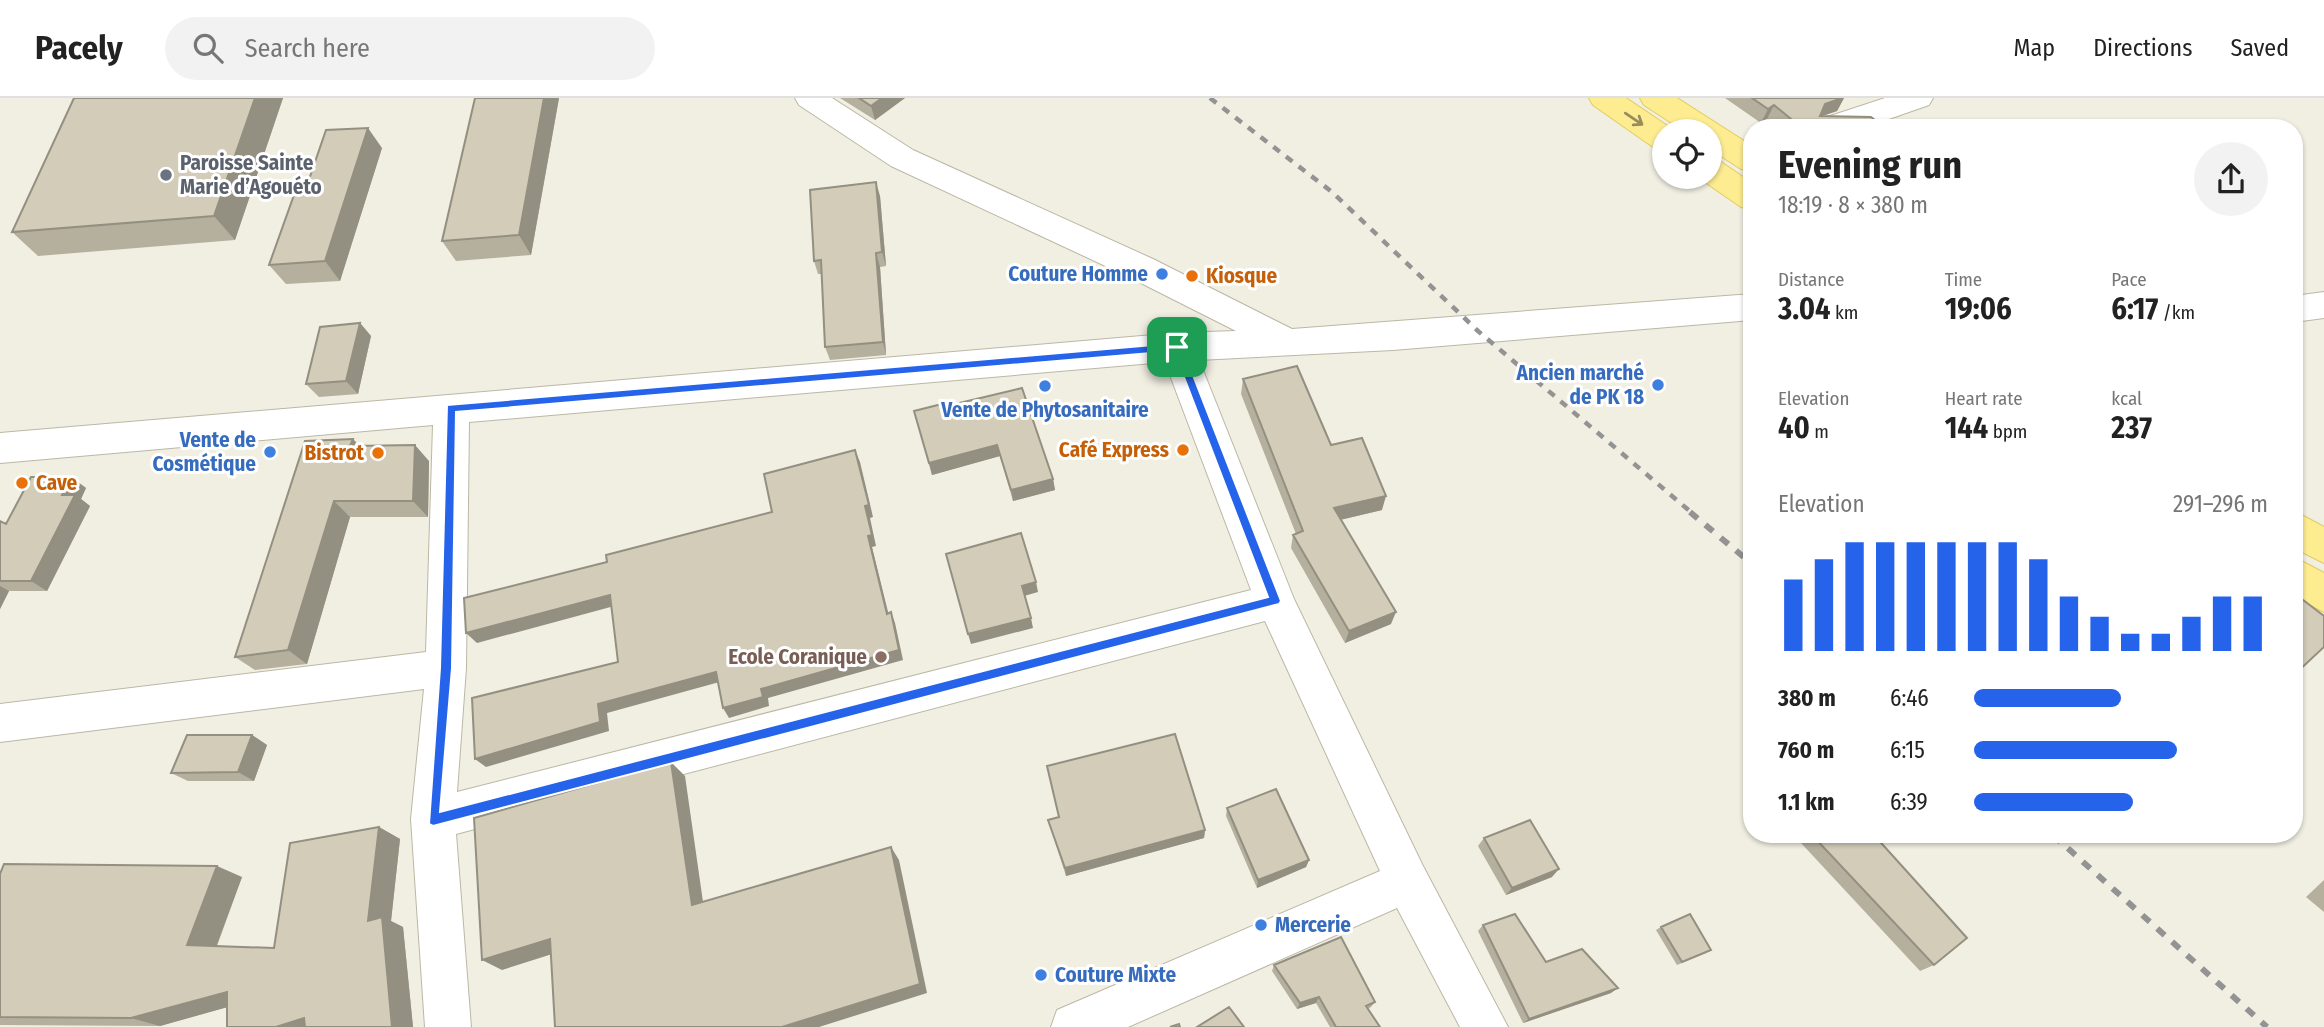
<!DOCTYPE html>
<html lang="en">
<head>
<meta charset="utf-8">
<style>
	:root { --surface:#fff; --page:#f2f2f2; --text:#222; --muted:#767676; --line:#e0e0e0; --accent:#2563eb }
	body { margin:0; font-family:"Fira Sans Condensed",sans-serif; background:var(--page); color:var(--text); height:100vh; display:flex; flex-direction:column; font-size:26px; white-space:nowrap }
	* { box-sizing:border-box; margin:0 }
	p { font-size:23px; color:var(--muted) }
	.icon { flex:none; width:38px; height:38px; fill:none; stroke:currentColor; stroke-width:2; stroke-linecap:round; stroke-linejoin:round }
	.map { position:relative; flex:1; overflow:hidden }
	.side { position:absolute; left:1743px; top:21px; width:560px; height:724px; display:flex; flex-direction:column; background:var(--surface); border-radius:28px; box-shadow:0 2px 5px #0004 }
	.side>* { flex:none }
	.controls { position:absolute; left:1652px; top:21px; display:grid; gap:14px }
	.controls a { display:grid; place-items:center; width:70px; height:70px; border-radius:50%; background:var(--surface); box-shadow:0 2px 5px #0004; font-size:35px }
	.pin { position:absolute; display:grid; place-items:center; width:60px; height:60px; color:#fff; margin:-30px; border-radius:14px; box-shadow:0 4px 10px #0006 }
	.round { display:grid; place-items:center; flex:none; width:74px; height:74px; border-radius:37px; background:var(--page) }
	.overview { display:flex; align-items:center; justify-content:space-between; height:119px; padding:0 35px }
	h1 { font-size:38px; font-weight:700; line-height:52px }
	.figures { display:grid; grid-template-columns:repeat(3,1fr); gap:10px; height:119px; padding:7px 35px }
	.figures div { display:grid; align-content:center }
	.figures b { font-size:30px; font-weight:700 }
	.figures small { font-size:19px; font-weight:400 }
	.figures p { font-size:19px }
	.chart { height:196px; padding:14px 35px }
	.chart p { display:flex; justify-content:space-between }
	.chart svg { width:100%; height:126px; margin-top:7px; stroke:var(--accent); stroke-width:6 }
	ul { padding:0 35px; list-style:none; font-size:23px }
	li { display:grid; grid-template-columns:112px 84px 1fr; align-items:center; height:52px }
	li i { height:18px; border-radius:9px; background:var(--accent) }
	header { display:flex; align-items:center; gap:42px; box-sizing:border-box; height:98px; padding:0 35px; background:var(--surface); border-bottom:2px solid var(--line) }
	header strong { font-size:33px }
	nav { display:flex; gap:38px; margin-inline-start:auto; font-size:24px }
	.search { width:490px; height:63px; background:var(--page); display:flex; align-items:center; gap:18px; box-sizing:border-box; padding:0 24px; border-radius:38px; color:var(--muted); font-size:26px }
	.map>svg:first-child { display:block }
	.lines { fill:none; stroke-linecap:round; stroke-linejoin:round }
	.minor-casing { stroke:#bcb7a5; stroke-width:2 }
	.tertiary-casing { stroke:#bcb7a5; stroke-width:2 }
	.primary-casing { stroke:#e1cc60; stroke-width:2 }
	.minor { fill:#fff; fill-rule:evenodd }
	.tertiary { fill:#fff; fill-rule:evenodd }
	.primary { fill:#fdec90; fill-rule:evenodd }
	.rail-far1 { stroke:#939393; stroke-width:4.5; stroke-dasharray:8 8; stroke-linecap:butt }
	.rail { stroke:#939393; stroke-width:6; stroke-dasharray:10 10; stroke-linecap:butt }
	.wall { fill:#b5af9e }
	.shaded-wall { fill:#938f81 }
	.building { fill:#d2ccb8; stroke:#938f81; stroke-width:2 }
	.oneway { stroke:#968c5d }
	.route { fill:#2563eb; stroke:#fff; stroke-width:2; fill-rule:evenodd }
	.worship-dot { fill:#6b7280; stroke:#fff; stroke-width:2.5 }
	.shop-dot { fill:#3f7fe0; stroke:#fff; stroke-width:2.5 }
	.food-dot { fill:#e8710a; stroke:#fff; stroke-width:2.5 }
	.education-dot { fill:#8d6e63; stroke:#fff; stroke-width:2.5 }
	.labels { text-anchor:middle; stroke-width:6; stroke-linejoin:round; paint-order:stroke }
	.worship-label { font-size:21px; font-weight:bold; fill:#5b616d; stroke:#fff; text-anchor:start }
	.shop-label { font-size:21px; font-weight:bold; fill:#366cbe; stroke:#fff; text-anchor:end }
	.food-label { font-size:21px; font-weight:bold; fill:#c56008; stroke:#fff; text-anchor:start }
	.education-label { font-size:21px; font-weight:bold; fill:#785e54; stroke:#fff; text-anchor:end }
</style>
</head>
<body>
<header>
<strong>Pacely</strong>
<div class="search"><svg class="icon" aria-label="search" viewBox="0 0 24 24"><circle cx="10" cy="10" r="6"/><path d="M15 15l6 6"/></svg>Search here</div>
<nav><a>Map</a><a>Directions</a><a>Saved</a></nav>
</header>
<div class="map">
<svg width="2324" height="929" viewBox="0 0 2324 929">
	<rect width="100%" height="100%" fill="#f1efe2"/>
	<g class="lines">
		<g class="minor-casing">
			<path id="minor" d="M795,0H832L913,52L1153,161L1292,231L1752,196V222L1393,252L1199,262L1294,501L1423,768L1508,929H1460L1397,810L1128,929H1051L1057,912L1380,773L1265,523L456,736L471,929H425L411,721L424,591L0,644V606L426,554L433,327L0,365V335L1177,235L1236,233L1129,179L891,68L799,7ZM1165,264L1251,492L457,694L466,570L469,324Z
				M1885,0H1933L1929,7L1863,30H1814L1818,22Z"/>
		</g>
		<g class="tertiary-casing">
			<path id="tertiary" d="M2324,194V220L2294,224V198Z"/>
		</g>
		<g class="primary-casing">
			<path id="primary" d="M1589,0H1626L1675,33H1664V52L1653,49L1593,7Z
				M1640,0H1677L1752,48V74L1741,71L1710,51V33H1684L1644,7Z
				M1710,61L1721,64L1752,85V112L1741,109L1699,80L1710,79Z
				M2294,413L2324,429V465L2294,450Z
				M2294,459L2324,475V514L2294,498Z"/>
		</g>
		<use href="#minor" class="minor"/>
		<use href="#tertiary" class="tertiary"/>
		<use href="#primary" class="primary"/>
		<path class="rail-far1" d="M1210,0L1332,94L1478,233L1692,415"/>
		<path class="rail" d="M1690,414L1752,466
			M2053,737L2267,929"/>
	</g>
	<path class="wall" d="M74,0H283L235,142L38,158L12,134Z
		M475,0H559L531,157L456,163L442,143Z
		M840,0H905L875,22Z
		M1725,0H1844L1837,13L1821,18L1885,30H1777L1767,21L1761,25Z
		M382,50L340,183L286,186L269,167L304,96Z
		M880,98L886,168L880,169L886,257L830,262L825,249L822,176H818L814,163Z
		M360,225L371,238L358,296L319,299L306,286Z
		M1243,281L1331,347L1382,412L1340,422L1391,526L1345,545L1291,450L1293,437L1296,436L1241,296Z
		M951,307L1053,381L1055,392L1013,403L1000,358L932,377L914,313Z
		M353,341L359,348L429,363L428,419H350L307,566L255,572L235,559Z
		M71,379L86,390L81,401L90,408L47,493H9L0,511V423L6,426Z
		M252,637L267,647L254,683H188L171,675Z
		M1227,710L1309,762L1306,769L1257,790L1226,718Z
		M1048,722L1205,732L1204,740L1066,778Z
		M379,729L400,741L391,823L403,829L413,929H227V909L160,928L0,927V776L242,779L217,848L274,850Z
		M1812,737L1934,867L1920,873L1801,745Z
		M1484,740L1552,779L1506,797L1478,748Z
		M2324,782V814L2306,799Z
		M1483,827L1546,864L1611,895L1523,925L1478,833Z
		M1661,829L1706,855L1677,867L1656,832Z
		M1274,867L1375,904L1371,909L1368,911L1380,929H1330L1316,905L1297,911L1272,873Z"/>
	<path class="shaded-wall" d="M255,0H283L235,142L214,118Z
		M544,0H559L531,157L519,137Z
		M882,0H905L875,22L871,8Z
		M1842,0H1844L1837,13L1817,20L1825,6Z
		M1774,7L1767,21L1761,25L1768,11Z
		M368,30L382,50L340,183L325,163Z
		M876,84L880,98L886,168L882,154Z
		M876,155L880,169L886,257L883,244Z
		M360,225L371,238L358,296L346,283Z
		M353,341L368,357L350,348Z
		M415,347L429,363L428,419L413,403Z
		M997,347L1000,358L932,377L929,365Z
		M855,352L860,364L873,419L870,420L876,448L872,449L891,526L887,516L868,438L865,408Z
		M71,379L86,390L81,401L90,408L47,493L31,483L62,397Z
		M1053,381L1055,392L1013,403L1011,392Z
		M1386,398L1382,412L1331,424L1334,410Z
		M334,403L350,419L307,566L288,552Z
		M1036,484L1038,494L1024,498L1022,488Z
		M0,488L9,493L0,511Z
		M610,497L618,507L477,545L466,535Z
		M891,514L895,525L903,562L768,600L769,608L729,620L723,610L761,591Z
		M1396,514L1391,526L1345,545L1349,533Z
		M1031,520L1033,530L971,546L968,536Z
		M716,574L723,583L607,615L609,633L486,669L475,661L598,606Z
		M252,637L267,647L254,683L238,674Z
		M671,664L685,678L705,818L692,807Z
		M379,729L400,741L391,823L403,829L413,929H392L368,823Z
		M1205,732L1204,740L1066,778L1065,770Z
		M891,749L899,762L927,895L819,929H782Z
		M1309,762L1306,769L1257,790L1258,782Z
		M217,768L242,779L213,857L187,847Z
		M1559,771L1552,779L1506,797L1512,790Z
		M550,841L568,851L502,872L482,862Z
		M1618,890L1611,895L1523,925L1529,921Z
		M227,894L253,902L160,928L131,920Z
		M1319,899L1316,905L1297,911L1300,905Z
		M304,920L323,929H276Z"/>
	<path class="building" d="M74,0H255L214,118L12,134Z
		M475,0H544L519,137L442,143Z
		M859,0H882L871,8Z
		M1752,0H1842L1825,6L1820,18L1871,19L1885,30H1802L1774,7L1768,11Z
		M368,30L325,163L269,167L294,97L304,96L326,32Z
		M876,84L882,154L876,155L883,244L825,249L821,162L814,163L810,92Z
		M360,225L346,283L306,286L320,229Z
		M1297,268L1331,347L1362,340L1386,398L1334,410L1396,514L1349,533L1293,437L1303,433L1243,281Z
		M1022,290L1053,381L1011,392L997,347L929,365L914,313L950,304L951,307Z
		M353,341L350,348L415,347L413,403H334L288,552L235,559L305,343Z
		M855,352L869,407L865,408L872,437L868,438L887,516L891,514L899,552L761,591L763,599L723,610L716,574L598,606L600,624L475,661L472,600L618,564L610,497L466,535L464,500L607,464L606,457L772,414L764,376Z
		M31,379H71L62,397H75L31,483H0V423L6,426Z
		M1021,435L1036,484L1022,488L1031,520L968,536L946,456Z
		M2294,495L2324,518V549L2294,577Z
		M1175,636L1205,732L1065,770L1048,722L1059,719L1047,668Z
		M187,637H252L238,674L171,675Z
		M671,664L692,807L891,749L920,886L782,929H555L550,841L482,862L474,720Z
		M1276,691L1309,762L1258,782L1227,710Z
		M1530,722L1559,771L1512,790L1484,740Z
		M379,729L368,823L382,819L392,929H305L304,920L276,929H227V894L131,920L0,919V776L4,766L217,768L187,847L274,850L290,745Z
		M1812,737H1874L1967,840L1934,867Z
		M1515,816L1546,864L1582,851L1618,890L1529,921L1483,827Z
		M1690,816L1711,852L1682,864L1661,829Z
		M1341,839L1375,904L1366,908L1380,929H1336L1319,899L1300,905L1274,867Z
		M1229,909L1244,929H1197Z
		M1179,926L1180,929H1170Z"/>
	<defs><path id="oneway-shaft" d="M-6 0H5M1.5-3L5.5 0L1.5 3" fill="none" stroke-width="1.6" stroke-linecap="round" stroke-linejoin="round" transform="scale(1.75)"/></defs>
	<use class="oneway" href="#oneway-shaft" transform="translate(1634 21) rotate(34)"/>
	<path class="route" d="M1177,245L1182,249L1281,503L1279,506L433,728L429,726L440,570L447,307ZM1174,253L1268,499L440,714L452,570L456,314Z"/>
	<circle class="worship-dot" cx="166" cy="77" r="7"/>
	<g class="shop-dot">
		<circle cx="1162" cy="176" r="7"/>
		<circle cx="1658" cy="287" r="7"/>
		<circle cx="1045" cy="288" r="7"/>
		<circle cx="270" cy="354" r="7"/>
		<circle cx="1261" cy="827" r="7"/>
		<circle cx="1041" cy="877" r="7"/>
	</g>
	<g class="food-dot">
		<circle cx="1192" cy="178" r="7"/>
		<circle cx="1183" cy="352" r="7"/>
		<circle cx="378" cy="355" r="7"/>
		<circle cx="22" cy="385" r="7"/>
	</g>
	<circle class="education-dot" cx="881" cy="559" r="7"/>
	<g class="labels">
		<g class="worship-label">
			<text x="180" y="72">Paroisse Sainte<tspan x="180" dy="24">Marie d’Agouéto</tspan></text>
		</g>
		<g class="shop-label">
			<text x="1148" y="183">Couture Homme</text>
			<text x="1644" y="282">Ancien marché<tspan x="1644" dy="24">de PK 18</tspan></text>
			<text x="1045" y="319" text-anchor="middle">Vente de Phytosanitaire</text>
			<text x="256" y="349">Vente de<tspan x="256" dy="24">Cosmétique</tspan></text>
			<text x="1275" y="834" text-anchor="start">Mercerie</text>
			<text x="1055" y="884" text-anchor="start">Couture Mixte</text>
		</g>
		<g class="food-label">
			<text x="1206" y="185">Kiosque</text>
			<text x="1169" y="359" text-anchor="end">Café Express</text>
			<text x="364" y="362" text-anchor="end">Bistrot</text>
			<text x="36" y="392">Cave</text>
		</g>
		<g class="education-label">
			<text x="867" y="566">Ecole Coranique</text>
		</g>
	</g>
</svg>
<div class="controls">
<a><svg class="icon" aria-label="locate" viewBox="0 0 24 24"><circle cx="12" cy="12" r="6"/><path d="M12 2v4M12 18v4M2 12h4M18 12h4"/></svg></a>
</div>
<div class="pin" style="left:1177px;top:249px;background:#1e9e55"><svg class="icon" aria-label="arrive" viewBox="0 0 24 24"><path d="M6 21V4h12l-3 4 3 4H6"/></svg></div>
<section class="side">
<div class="overview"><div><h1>Evening run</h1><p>18:19 · 8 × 380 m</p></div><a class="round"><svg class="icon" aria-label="share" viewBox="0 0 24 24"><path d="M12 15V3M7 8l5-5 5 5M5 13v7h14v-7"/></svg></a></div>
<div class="figures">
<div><p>Distance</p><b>3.04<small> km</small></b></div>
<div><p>Time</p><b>19:06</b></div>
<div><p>Pace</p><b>6:17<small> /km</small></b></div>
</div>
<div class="figures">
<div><p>Elevation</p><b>40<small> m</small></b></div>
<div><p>Heart rate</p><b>144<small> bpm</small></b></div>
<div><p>kcal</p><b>237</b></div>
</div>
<div class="chart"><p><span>Elevation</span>291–296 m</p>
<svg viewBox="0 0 160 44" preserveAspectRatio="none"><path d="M5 44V19M15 44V12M25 44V6M35 44V6M45 44V6M55 44V6M65 44V6M75 44V6M85 44V12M95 44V25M105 44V32M115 44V38M125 44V38M135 44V32M145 44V25M155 44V25"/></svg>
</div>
<ul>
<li><b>380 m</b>6:46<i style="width:50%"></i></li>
<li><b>760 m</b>6:15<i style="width:69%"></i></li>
<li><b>1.1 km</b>6:39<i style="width:54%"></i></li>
</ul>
</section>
</div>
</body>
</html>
